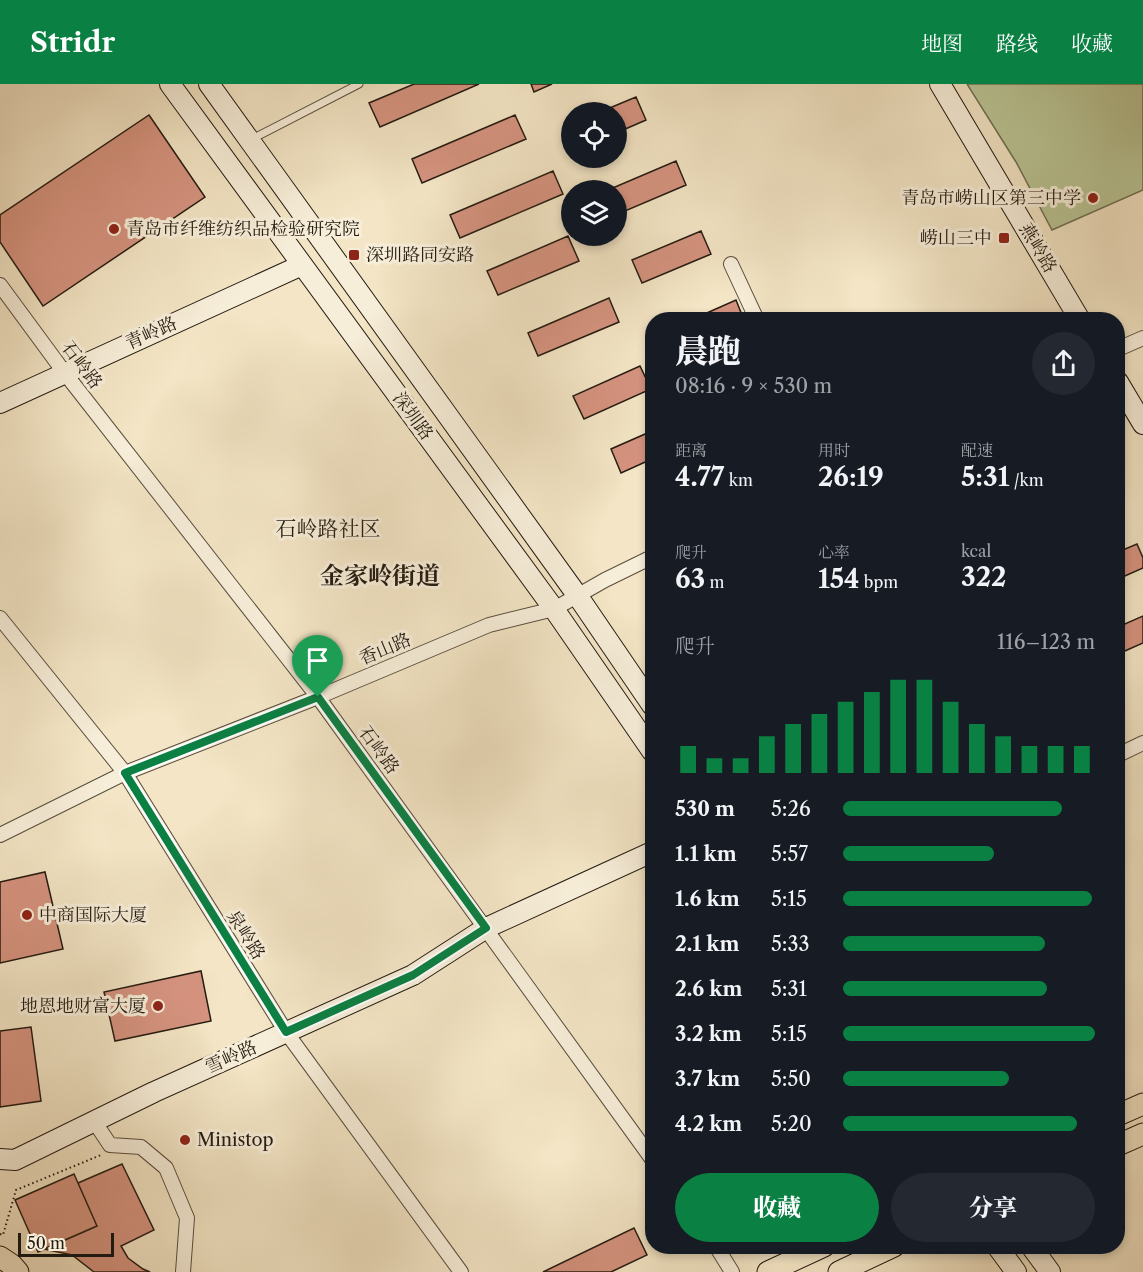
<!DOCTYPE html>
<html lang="zh">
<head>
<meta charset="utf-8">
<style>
	:root { --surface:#171b24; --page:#242831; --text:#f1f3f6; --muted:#9ea1a6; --accent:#0b8043 }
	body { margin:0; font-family:"Libre Caslon Text","Noto Serif SC",serif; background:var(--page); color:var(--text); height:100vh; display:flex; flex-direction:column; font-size:22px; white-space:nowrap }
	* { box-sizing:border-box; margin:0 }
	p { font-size:20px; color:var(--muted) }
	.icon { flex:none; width:33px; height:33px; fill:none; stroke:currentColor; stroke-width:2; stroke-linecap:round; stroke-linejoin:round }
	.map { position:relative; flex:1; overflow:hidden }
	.details { position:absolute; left:645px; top:228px; width:480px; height:942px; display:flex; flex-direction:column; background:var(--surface); border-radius:24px; box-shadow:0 3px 9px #0003 }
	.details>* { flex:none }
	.buttons { position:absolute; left:561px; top:18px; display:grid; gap:12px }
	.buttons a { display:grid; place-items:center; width:66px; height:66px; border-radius:50%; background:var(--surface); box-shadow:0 3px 9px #0003; font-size:30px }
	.scale { position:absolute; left:18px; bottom:15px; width:96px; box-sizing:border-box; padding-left:6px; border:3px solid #241b11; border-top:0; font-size:16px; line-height:21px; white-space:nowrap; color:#241b11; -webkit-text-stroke:4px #f7eed9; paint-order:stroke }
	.pin { position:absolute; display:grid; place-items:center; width:51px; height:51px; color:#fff; margin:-62px -26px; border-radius:50% 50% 50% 0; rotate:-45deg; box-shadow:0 0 6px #0007 }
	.pin .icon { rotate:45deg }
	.round { display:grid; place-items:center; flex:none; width:63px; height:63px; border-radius:32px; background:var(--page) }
	.summary { display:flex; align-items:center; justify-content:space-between; height:102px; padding:0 30px }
	h1 { font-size:33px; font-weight:800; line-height:45px }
	.metrics { display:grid; grid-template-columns:repeat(3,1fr); gap:9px; height:102px; padding:6px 30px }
	.metrics div { display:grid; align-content:center }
	.metrics b { font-size:26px; font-weight:800 }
	.metrics small { font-size:16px; font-weight:400 }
	.metrics p { font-size:16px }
	.chart { height:168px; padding:12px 30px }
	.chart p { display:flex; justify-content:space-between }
	.chart svg { width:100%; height:108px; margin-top:6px; stroke:var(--accent); stroke-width:6 }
	.action { display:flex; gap:12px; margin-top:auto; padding:12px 30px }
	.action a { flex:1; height:69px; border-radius:36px; background:var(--accent); color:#fff; font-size:24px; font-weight:800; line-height:69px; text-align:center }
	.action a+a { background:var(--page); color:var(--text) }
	ul { padding:0 30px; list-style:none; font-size:20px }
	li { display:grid; grid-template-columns:96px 72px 1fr; align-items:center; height:45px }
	li i { height:15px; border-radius:8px; background:var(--accent) }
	header { display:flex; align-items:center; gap:36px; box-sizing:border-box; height:84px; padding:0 30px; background:var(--accent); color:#fff }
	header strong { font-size:28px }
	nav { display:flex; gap:33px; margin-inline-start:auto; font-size:21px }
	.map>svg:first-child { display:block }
	.green { fill:#bac595; stroke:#6f7053; stroke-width:1.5 }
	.building { fill:#d5937f; stroke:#241b11; stroke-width:1.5 }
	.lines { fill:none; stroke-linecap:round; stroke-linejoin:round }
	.lane-casing { stroke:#584e3e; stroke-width:9 }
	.street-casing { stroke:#584e3e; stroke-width:16 }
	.secondary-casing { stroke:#241b11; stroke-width:22 }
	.primary-casing { stroke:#241b11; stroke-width:23 }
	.path { stroke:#241b11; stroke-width:2; stroke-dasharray:1.5 3; stroke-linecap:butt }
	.lane { stroke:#f7eed9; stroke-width:7 }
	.street { stroke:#f7eed9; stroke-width:14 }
	.secondary { stroke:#f7eed9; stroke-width:20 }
	.primary { stroke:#f3e5c5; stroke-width:21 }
	.route-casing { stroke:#fff; stroke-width:12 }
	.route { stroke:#0b8043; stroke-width:8 }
	.poi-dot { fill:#8f2418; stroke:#f7eed9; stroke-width:2 }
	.labels { text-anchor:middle; stroke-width:6; stroke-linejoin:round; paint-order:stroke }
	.poi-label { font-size:18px; fill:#241b11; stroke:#f7eed9; text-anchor:start }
	.street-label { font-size:18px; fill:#241b11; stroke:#f7eed9 }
	.quarter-label { font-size:21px; fill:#241b11; stroke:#f7eed9 }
	.district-label { font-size:24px; font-weight:bold; fill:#241b11; stroke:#f7eed9 }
</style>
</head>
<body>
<header>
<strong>Stridr</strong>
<nav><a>地图</a><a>路线</a><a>收藏</a></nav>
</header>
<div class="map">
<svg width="1143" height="1188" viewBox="0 0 1143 1188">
	<rect width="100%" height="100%" fill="#f3e5c5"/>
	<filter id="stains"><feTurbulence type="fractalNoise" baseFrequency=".00333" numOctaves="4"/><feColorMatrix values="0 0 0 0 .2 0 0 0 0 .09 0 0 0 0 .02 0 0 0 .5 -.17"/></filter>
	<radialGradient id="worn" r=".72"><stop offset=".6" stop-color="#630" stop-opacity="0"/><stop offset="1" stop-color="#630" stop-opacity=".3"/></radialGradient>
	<path class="green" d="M967,0H1143V106L1052,146L1016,78Z"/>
	<path class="building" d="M414,0H479L380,43L369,19Z
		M531,0H552L534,8Z
		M636,13L646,36L616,49V28H600Z
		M149,31L205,113L43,222L0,158V131Z
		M515,31L526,55L422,99L412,75Z
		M676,77L686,101L618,130L616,106H608Z
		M553,87L563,110L460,154L450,131Z
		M701,147L711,170L642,199L632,176Z
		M568,152L579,177L498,211L487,187Z
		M609,214L619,238L538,272L528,249Z
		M736,216L744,236H691Z
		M640,282L651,305L584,335L573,312Z
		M652,347V375L621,389L611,365Z
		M1137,460L1143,474V484L1118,495V468Z
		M1143,532V559L1118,570V543Z
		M45,788L63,865L0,879V798Z
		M201,887L211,937L115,957L104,908Z
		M31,943L41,1017L0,1023V947Z
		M122,1080L154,1146L121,1162L128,1174L143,1185L150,1188H94L72,1171L44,1165L97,1142L78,1099Z
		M74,1090L97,1142L38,1168L15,1116Z
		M634,1144L647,1171L611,1188H543Z"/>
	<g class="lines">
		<g class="lane-casing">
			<path id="lane" d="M252,55L359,0"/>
		</g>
		<g class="street-casing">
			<path id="street" d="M731,180L757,236
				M0,201L64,288L318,613L652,1075
				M1118,265L1143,254
				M0,534L125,689L286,948L461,1188
				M1118,671L1143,659
				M0,751L125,689L318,613L489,541L554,525L605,496L652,473
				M94,1037L110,1061L141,1063L166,1084L187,1134L183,1188
				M716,1162L732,1188"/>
		</g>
		<g class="secondary-casing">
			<path id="secondary" d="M170,0L554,525L652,667
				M209,0L577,511L652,621
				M940,0L1080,236
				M1118,298L1143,340
				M0,319L302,181
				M0,1075L15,1076L154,1008L413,891L486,844L652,768
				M997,1162L1016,1188
				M1031,1162L1050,1188"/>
		</g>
		<g class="primary-casing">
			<path id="primary" d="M1118,1031L1143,1020
				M1118,1061L1143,1050
				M0,1173L12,1181L18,1188
				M768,1188L824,1162
				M839,1188L894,1162"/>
		</g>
		<path class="path" d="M0,1150L3,1151L16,1106L101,1071"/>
		<use href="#lane" class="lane"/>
		<use href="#street" class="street"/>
		<use href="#secondary" class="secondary"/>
		<use href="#primary" class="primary"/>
	</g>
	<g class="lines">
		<g class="route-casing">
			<path id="route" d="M318,613L486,844L413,891L286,948L125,689Z"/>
		</g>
		<use href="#route" class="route"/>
	</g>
	<g class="poi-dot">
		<circle cx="1093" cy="114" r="6"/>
		<circle cx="114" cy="145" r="6"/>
		<rect x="998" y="148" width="12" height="12" rx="3"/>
		<rect x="348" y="165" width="12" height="12" rx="3"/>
		<circle cx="27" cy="831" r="6"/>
		<circle cx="158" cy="922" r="6"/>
		<circle cx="185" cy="1056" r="6"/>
	</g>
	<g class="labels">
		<g class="poi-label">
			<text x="1081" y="120" text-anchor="end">青岛市崂山区第三中学</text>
			<text x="126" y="151">青岛市纤维纺织品检验研究院</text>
			<text x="992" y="160" text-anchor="end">崂山三中</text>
			<text x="366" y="177">深圳路同安路</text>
			<text x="39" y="837">中商国际大厦</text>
			<text x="146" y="928" text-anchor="end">地恩地财富大厦</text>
			<text x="197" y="1062">Ministop</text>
		</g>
		<g class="street-label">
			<text transform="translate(1038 164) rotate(59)" y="6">燕岭路</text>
			<text transform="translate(151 249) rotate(-24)" y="6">青岭路</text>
			<text transform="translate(82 281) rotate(53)" y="6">石岭路</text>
			<text transform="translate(413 332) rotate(54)" y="6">深圳路</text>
			<text transform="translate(385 565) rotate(-23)" y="6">香山路</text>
			<text transform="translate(379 666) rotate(54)" y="6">石岭路</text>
			<text transform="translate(246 851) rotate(58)" y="6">泉岭路</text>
			<text transform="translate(231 973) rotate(-24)" y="6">雪岭路</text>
		</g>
		<g class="quarter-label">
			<text x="328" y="452">石岭路社区</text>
		</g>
		<g class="district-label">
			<text x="380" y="500">金家岭街道</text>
		</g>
	</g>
	<rect width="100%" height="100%" filter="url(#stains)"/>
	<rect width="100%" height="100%" fill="url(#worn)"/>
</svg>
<div class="buttons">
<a><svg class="icon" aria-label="locate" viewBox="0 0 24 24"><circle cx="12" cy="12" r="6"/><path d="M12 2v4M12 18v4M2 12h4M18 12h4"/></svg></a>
<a><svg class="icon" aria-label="layers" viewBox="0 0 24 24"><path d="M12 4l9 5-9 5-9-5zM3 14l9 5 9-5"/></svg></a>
</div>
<div class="scale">50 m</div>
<div class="pin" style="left:318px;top:613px;background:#1e9e55"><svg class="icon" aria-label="arrive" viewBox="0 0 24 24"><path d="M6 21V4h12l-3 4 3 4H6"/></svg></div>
<section class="details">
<div class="summary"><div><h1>晨跑</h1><p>08:16 · 9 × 530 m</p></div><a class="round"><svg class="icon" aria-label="share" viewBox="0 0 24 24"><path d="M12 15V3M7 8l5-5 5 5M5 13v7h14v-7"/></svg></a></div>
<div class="metrics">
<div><p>距离</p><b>4.77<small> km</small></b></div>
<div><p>用时</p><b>26:19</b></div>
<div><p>配速</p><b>5:31<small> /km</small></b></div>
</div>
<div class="metrics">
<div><p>爬升</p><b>63<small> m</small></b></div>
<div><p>心率</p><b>154<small> bpm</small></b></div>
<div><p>kcal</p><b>322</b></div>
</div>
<div class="chart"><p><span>爬升</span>116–123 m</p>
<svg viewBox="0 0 160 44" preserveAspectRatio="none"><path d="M5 44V33M15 44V38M25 44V38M35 44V29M45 44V24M55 44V20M65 44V15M75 44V11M85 44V6M95 44V6M105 44V15M115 44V24M125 44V29M135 44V33M145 44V33M155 44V33"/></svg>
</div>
<ul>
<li><b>530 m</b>5:26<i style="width:87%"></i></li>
<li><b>1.1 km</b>5:57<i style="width:60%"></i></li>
<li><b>1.6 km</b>5:15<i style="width:99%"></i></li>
<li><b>2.1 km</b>5:33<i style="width:80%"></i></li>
<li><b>2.6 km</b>5:31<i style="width:81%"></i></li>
<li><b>3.2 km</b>5:15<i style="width:100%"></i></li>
<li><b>3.7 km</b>5:50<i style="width:66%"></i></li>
<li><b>4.2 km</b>5:20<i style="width:93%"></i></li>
</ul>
<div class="action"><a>收藏</a><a>分享</a></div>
</section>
</div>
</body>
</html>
